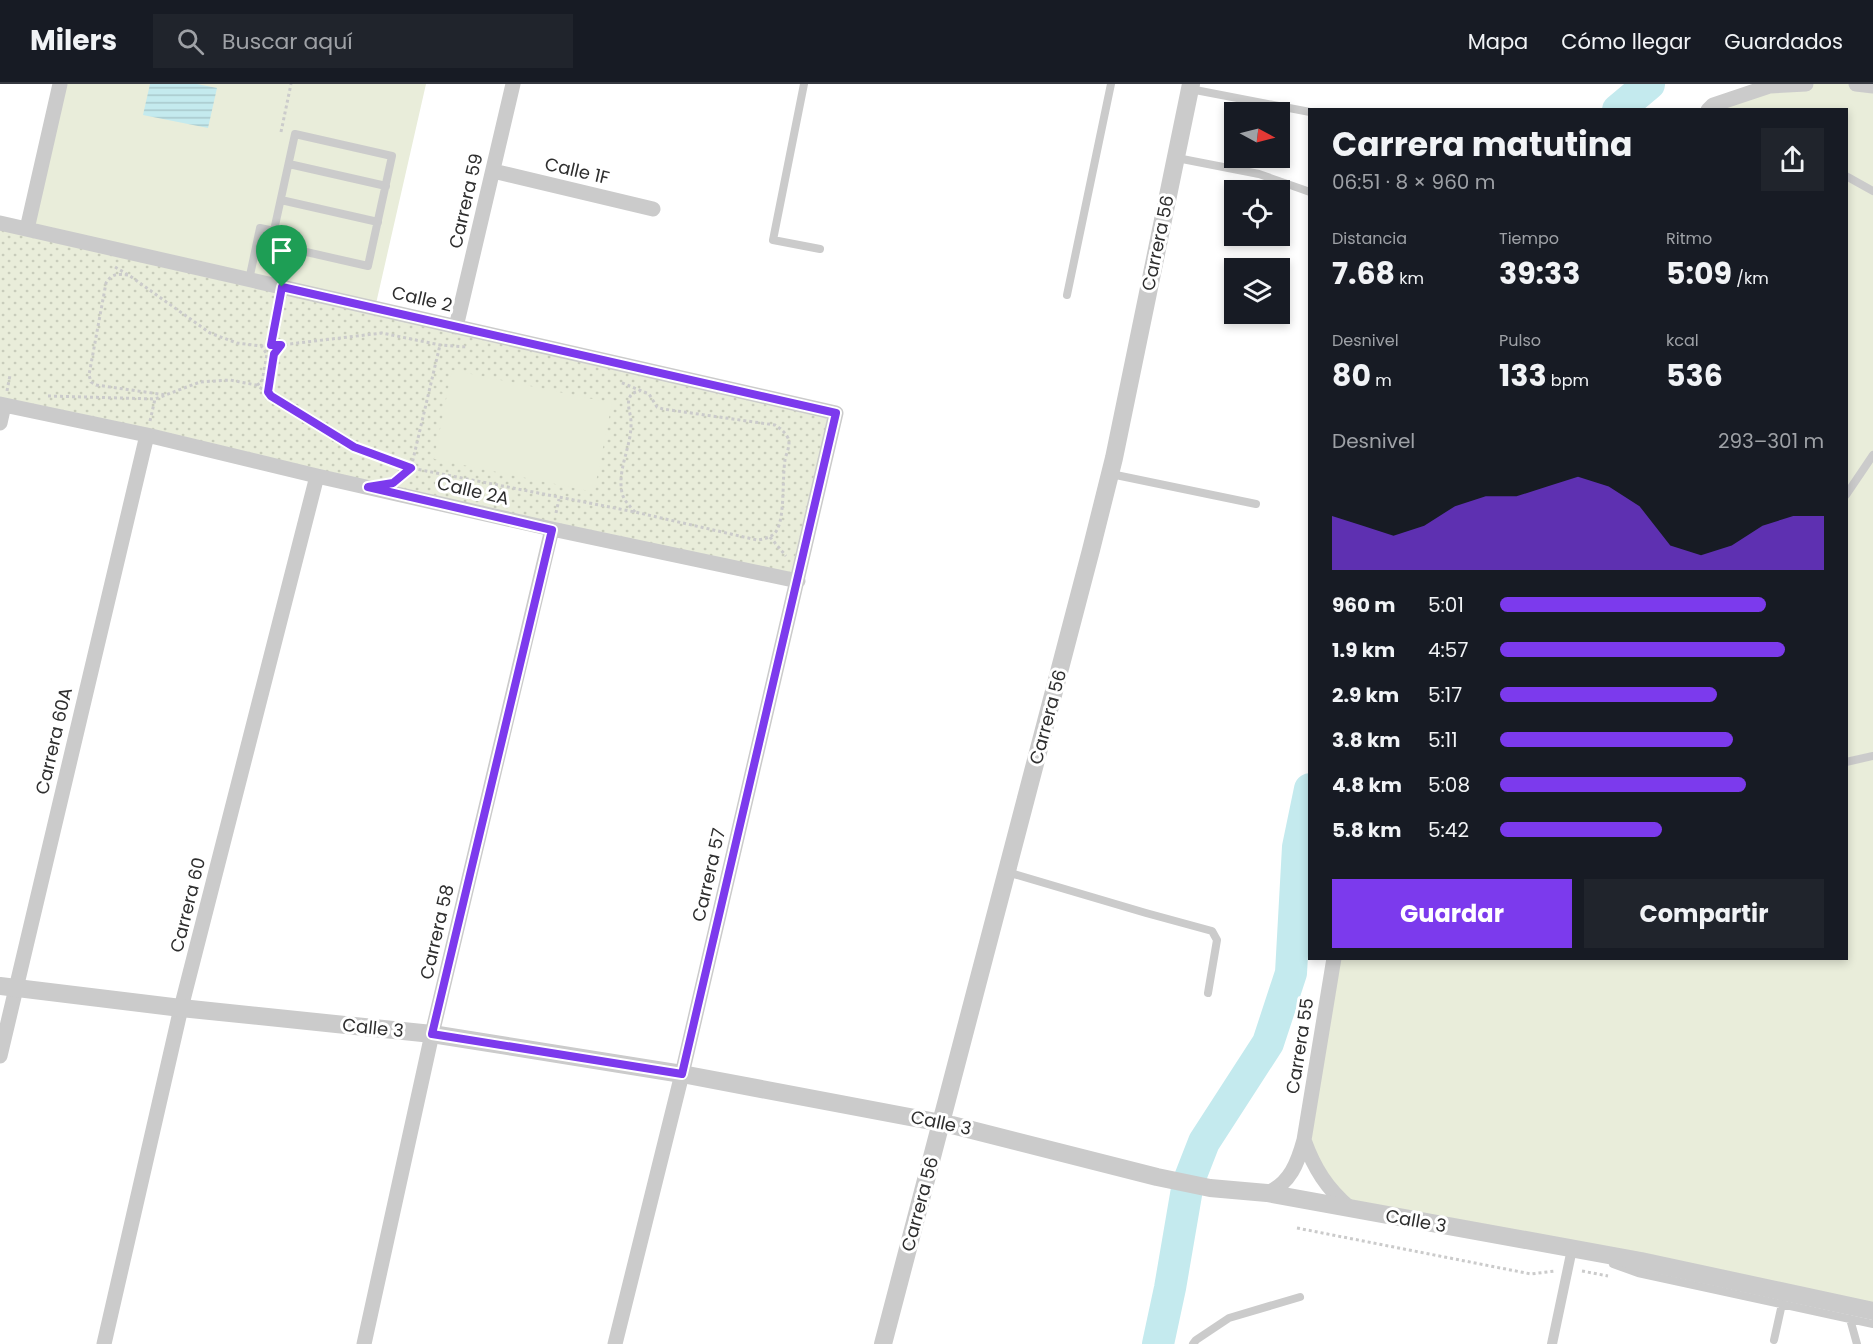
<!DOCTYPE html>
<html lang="es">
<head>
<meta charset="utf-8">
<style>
	:root { --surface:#171b24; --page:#20242c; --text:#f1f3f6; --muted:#9ea1a6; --line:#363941; --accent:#7c3aed }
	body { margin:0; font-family:Poppins,sans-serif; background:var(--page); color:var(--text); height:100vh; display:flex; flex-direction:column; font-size:22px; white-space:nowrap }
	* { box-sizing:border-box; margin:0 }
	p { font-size:20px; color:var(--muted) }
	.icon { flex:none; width:33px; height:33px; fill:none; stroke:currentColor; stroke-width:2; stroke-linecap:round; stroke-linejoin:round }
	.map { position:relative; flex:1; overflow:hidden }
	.side { position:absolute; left:1308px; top:24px; width:540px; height:852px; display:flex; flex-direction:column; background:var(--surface); border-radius:0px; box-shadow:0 3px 9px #0003 }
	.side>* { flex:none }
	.needle { width:39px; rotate:97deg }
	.tools { position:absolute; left:1224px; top:18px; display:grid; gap:12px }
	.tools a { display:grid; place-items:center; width:66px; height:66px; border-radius:0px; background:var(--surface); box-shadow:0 3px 9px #0003; font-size:30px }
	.pin { position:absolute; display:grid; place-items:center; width:51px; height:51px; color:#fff; margin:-62px -26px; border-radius:50% 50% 50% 0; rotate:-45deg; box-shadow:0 0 6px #0007 }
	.pin .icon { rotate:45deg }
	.round { display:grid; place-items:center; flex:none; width:63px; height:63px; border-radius:0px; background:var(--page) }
	.overview { display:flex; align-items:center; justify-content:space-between; height:102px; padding:0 24px }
	h1 { font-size:33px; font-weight:700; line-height:45px }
	.metrics { display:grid; grid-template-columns:repeat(3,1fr); gap:9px; height:102px; padding:6px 24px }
	.metrics div { display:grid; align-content:center }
	.metrics b { font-size:30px; font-weight:700 }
	.metrics small { font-size:16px; font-weight:400 }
	.metrics p { font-size:16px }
	.chart { height:168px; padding:12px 24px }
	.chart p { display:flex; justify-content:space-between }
	.chart svg { width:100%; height:108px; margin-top:6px; fill:var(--accent); opacity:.7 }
	.action { display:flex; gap:12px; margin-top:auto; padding:12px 24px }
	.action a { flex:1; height:69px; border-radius:0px; background:var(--accent); color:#fff; font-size:24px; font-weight:700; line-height:69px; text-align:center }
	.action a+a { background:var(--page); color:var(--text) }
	ul { padding:0 24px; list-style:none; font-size:20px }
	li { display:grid; grid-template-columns:96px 72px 1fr; align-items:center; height:45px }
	li i { height:15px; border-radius:8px; background:var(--accent) }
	header { display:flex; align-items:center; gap:36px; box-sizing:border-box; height:84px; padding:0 30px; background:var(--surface); border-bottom:2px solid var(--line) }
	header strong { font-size:28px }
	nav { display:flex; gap:33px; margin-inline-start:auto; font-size:21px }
	.search { width:420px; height:54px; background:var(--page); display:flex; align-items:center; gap:15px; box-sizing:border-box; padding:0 21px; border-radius:0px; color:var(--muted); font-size:22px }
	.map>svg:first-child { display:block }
	.park { fill:url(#park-dots) }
	.pitch { fill:#e9edda }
	.water { fill:url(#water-rules) }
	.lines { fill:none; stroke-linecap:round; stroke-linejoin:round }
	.river { stroke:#c4eaee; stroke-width:32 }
	.path { stroke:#cbcbcb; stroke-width:3; stroke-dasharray:3 3; stroke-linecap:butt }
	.service { stroke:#cbcbcb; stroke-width:8 }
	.pedestrian { stroke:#cbcbcb; stroke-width:10 }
	.minor { stroke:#cbcbcb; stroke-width:15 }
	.tertiary { stroke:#cbcbcb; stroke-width:18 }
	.route-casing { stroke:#fff; stroke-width:12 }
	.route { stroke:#7c3aed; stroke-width:8 }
	.labels { text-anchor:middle; stroke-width:6; stroke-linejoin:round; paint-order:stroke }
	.street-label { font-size:18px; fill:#2e2e2e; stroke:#fff }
</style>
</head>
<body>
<header>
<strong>Milers</strong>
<div class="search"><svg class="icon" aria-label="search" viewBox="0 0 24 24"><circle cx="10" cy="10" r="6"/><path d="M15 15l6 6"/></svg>Buscar aquí</div>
<nav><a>Mapa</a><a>Cómo llegar</a><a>Guardados</a></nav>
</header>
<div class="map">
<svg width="1873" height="1260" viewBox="0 0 1873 1260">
	<defs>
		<pattern id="park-dots" width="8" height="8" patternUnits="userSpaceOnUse" patternTransform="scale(1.5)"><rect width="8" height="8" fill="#e9edda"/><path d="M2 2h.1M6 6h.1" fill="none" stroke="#c8ccbb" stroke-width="1.8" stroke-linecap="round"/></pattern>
		<pattern id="water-rules" width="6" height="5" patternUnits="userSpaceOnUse" patternTransform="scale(1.5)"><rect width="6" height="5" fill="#c4eaee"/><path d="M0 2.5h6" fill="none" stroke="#a9c9cc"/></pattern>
	</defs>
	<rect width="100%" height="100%" fill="#fff"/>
	<path class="park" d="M0,139L836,329L798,497L0,320Z"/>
	<path class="pitch" d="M60,0H426L375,224L27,145Z
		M1806,0H1856L1873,2V1227L1352,1126L1304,1056L1334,875L1846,874V26L1708,25Z
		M452,286L612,319L594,408L434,375Z"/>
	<path class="water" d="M150,0H197L217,4L208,44L143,31Z"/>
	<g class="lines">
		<path class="river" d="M1618,26L1649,0
			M1158,1260L1170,1204L1188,1099L1204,1058L1268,959L1291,889L1298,763L1310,705"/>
		<path class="path" d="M281,48L291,0
			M115,183L130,192L210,249L237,259L261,262L281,261L382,249L440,261L467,263
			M128,191C118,190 112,189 106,199L89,291L91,298L96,301L166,311
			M271,261L279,217
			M257,301L262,298L267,270L262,263
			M7,307L10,291
			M270,310C266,297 271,270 281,261
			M48,312L155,315L200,298L230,296L256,301L354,363L411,384L635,428L757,456C765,455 773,453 777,446C785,431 782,395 785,376C786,369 791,362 788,354C785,348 780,344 775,341L663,325L657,323L649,310L620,298
			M150,337L155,315
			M398,395L411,384L440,261
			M635,428C630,422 624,417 622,409C617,384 632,362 631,338C631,330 627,323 629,315C631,309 635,308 640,307
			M556,429L559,415
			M770,453L786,472
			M1297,1144L1531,1190L1555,1187
			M1582,1187L1608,1192"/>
		<path class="service" d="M804,0L773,156L820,165
			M1190,5L1310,28
			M295,50L392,72L368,182L271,160Z
			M1177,74L1259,90L1310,108
			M289,80L386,102
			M1846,92L1873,107
			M281,116L378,138
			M249,196L260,144L274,147
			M1067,211L1111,0
			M1111,390L1256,420
			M1846,411L1873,371
			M1846,678L1873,672
			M1007,788L1146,829L1212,847L1217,856L1208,909
			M1613,1180L1638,1189L1873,1240
			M1850,1235L1857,1260
			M1774,1256L1782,1220
			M1193,1260L1196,1256L1229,1234L1300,1213"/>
		<path class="pedestrian" d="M1552,1260L1572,1165"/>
		<path class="minor" d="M1856,0L1873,2
			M1708,26L1713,21L1770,2L1806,0
			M493,87L653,125
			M0,139L836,329L682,990L615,1260
			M27,145L60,0
			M456,243L513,0
			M0,320L147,351L317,392L552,445L798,497
			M0,339L4,321
			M0,972L147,351
			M1304,1056C1314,1084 1327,1105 1350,1124
			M1267,1109C1290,1100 1298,1078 1304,1056L1334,874
			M104,1260L181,924L317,392
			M364,1260L432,950L552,445"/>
		<path class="tertiary" d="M0,902L181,924L432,950L682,990L952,1041L1157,1093L1210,1104L1267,1109L1641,1177L1873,1227
			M883,1260L1091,466L1114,374L1191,0"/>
	</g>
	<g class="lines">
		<g class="route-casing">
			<path id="route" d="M282,203L836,329L682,990L432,950L552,446L368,403L393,399L411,384L354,363L271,312L268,308L274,270L281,261H271Z"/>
		</g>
		<use href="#route" class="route"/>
	</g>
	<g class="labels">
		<g class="street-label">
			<text transform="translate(577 87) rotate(13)" y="6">Calle 1F</text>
			<text transform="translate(466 117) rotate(-77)" y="6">Carrera 59</text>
			<text transform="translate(1158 159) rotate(-78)" y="6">Carrera 56</text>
			<text transform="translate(422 215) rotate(13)" y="6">Calle 2</text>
			<text transform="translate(473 407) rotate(13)" y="6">Calle 2A</text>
			<text transform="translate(1048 633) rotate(-75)" y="6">Carrera 56</text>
			<text transform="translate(54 657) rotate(-77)" y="6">Carrera 60A</text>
			<text transform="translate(709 791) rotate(-77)" y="6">Carrera 57</text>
			<text transform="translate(188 821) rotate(-76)" y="6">Carrera 60</text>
			<text transform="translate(437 848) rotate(-77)" y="6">Carrera 58</text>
			<text transform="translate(373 944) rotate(6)" y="6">Calle 3</text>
			<text transform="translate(1300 962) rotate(-81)" y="6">Carrera 55</text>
			<text transform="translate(941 1039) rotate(12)" y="6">Calle 3</text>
			<text transform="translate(920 1120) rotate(-75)" y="6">Carrera 56</text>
			<text transform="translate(1416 1137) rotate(10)" y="6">Calle 3</text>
		</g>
	</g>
</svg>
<div class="tools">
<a><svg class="needle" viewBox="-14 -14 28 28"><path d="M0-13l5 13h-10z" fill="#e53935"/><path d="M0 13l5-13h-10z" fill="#9ea1a6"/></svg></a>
<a><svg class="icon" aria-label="locate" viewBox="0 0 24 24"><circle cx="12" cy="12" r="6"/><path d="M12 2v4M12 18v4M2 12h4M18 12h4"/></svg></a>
<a><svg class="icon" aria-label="layers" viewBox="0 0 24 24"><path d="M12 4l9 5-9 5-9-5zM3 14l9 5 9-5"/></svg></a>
</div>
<div class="pin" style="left:282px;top:203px;background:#1e9e55"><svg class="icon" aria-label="arrive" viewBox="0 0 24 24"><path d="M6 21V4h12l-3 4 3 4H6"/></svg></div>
<section class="side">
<div class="overview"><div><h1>Carrera matutina</h1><p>06:51 · 8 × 960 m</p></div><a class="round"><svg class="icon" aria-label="share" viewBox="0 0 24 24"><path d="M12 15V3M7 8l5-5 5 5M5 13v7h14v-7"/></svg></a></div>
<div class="metrics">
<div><p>Distancia</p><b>7.68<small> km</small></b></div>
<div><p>Tiempo</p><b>39:33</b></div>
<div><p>Ritmo</p><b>5:09<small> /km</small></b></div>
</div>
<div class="metrics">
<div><p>Desnivel</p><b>80<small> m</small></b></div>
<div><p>Pulso</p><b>133<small> bpm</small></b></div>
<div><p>kcal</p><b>536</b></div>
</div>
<div class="chart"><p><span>Desnivel</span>293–301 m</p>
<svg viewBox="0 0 160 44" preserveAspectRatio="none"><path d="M0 44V22L10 26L20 30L30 26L40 18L50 14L60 14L70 10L80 6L90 10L100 18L110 34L120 38L130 34L140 26L150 22L160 22V44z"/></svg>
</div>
<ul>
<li><b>960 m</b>5:01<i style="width:82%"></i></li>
<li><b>1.9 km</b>4:57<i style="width:88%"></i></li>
<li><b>2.9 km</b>5:17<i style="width:67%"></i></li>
<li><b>3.8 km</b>5:11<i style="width:72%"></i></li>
<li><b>4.8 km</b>5:08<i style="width:76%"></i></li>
<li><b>5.8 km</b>5:42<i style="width:50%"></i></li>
</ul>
<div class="action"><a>Guardar</a><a>Compartir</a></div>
</section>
</div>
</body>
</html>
